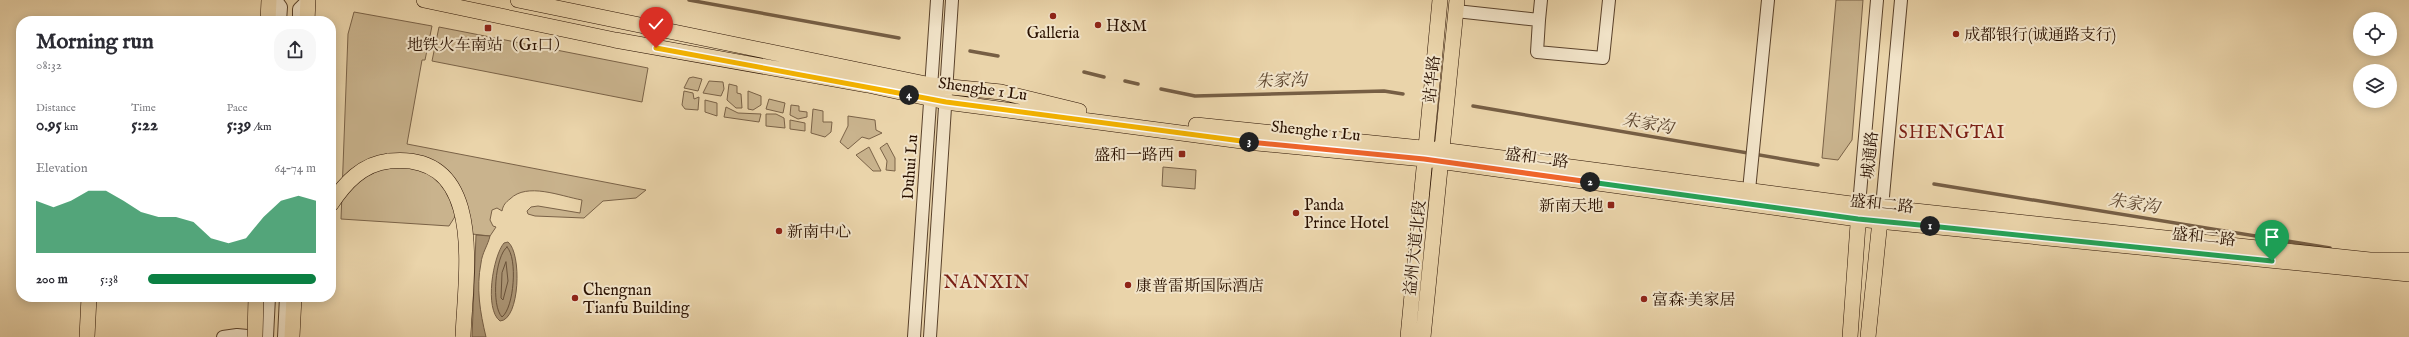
<!DOCTYPE html>
<html lang="en">
<head>
<meta charset="utf-8">
<style>
	:root { --surface:#fff; --page:#f7f7f7; --text:#2b2b33; --muted:#7c7c81; --accent:#0b8043 }
	body { margin:0; font-family:"IM FELL English","Noto Serif SC",serif; background:var(--page); color:var(--text); height:100vh; display:flex; flex-direction:column; font-size:15px; white-space:nowrap }
	* { box-sizing:border-box; margin:0 }
	p { font-size:13px; color:var(--muted) }
	.icon { flex:none; width:22px; height:22px; fill:none; stroke:currentColor; stroke-width:2; stroke-linecap:round; stroke-linejoin:round }
	.map { position:relative; flex:1; overflow:hidden }
	.details { position:absolute; left:16px; top:16px; width:320px; height:286px; display:flex; flex-direction:column; background:var(--surface); border-radius:16px; box-shadow:0 2px 10px #0003 }
	.details>* { flex:none }
	.tools { position:absolute; left:2353px; top:12px; display:grid; gap:8px }
	.tools a { display:grid; place-items:center; width:44px; height:44px; border-radius:50%; background:var(--surface); box-shadow:0 2px 10px #0003; font-size:20px }
	.pin { position:absolute; display:grid; place-items:center; width:34px; height:34px; color:#fff; margin:-41px -17px; border-radius:50% 50% 50% 0; rotate:-45deg; box-shadow:0 0 4px #0007 }
	.pin .icon { rotate:45deg }
	.km { position:absolute; width:20px; height:20px; margin:-10px; border-radius:50%; background:#222; color:#fff; font-size:11px; line-height:20px; text-align:center }
	.round { display:grid; place-items:center; flex:none; width:42px; height:42px; border-radius:16px; background:var(--page) }
	.headline { display:flex; align-items:center; justify-content:space-between; height:68px; padding:0 20px }
	h1 { font-size:22px; font-weight:700; line-height:30px }
	.figures { display:grid; grid-template-columns:repeat(3,1fr); gap:6px; height:68px; padding:4px 20px }
	.figures div { display:grid; align-content:center }
	.figures b { font-size:17px; font-weight:700 }
	.figures small { font-size:11px; font-weight:400 }
	.figures p { font-size:11px }
	.chart { height:112px; padding:8px 20px }
	.chart p { display:flex; justify-content:space-between }
	.chart svg { width:100%; height:72px; margin-top:4px; fill:var(--accent); opacity:.7 }
	ul { padding:0 20px; list-style:none; font-size:13px }
	li { display:grid; grid-template-columns:64px 48px 1fr; align-items:center; height:30px }
	li i { height:10px; border-radius:5px; background:var(--accent) }
	.map>svg:first-child { display:block }
	.green { fill:#c9b38d; stroke:#7a6247 }
	.water { fill:#a99271; stroke:#765e44 }
	.lines { fill:none; stroke-linecap:round; stroke-linejoin:round }
	.shore { stroke:#6a5239; stroke-width:1 }
	.stream { stroke:#765e44; stroke-width:3.5 }
	.minor-casing { stroke:#5a422b; stroke-width:14 }
	.major-casing { stroke:#2a1101; stroke-width:16 }
	.minor { stroke:#f1e3c8; stroke-width:12 }
	.major { stroke:#ead4aa; stroke-width:15 }
	.major-bridge-casing { stroke:#2a1101; stroke-width:16; stroke-linecap:butt }
	.major-bridge { stroke:#ead4aa; stroke-width:15 }
	.split-1-casing { stroke:#fff; stroke-width:8 }
	.split-2-casing { stroke:#fff; stroke-width:8 }
	.split-3-casing { stroke:#fff; stroke-width:8 }
	.split-4-casing { stroke:#fff; stroke-width:8 }
	.split-5-casing { stroke:#fff; stroke-width:8 }
	.split-1 { stroke:#22a559; stroke-width:5 }
	.split-2 { stroke:#22a559; stroke-width:5 }
	.split-3 { stroke:#f0652b; stroke-width:5 }
	.split-4 { stroke:#f5b400; stroke-width:5 }
	.split-5 { stroke:#f5b400; stroke-width:5 }
	.poi-dot { fill:#8f2418; stroke:#f1e3c8; stroke-width:1.5 }
	.labels { text-anchor:middle; stroke-width:4; stroke-linejoin:round; paint-order:stroke }
	.poi-label { font-size:16px; fill:#2a1101; stroke:#f1e3c8; text-anchor:start }
	.street-label { font-size:16px; fill:#2a1101; stroke:#f1e3c8 }
	.water-label { font-size:17px; font-style:italic; fill:#5d452e; stroke:#f1e3c8 }
	.quarter-label { font-size:18px; letter-spacing:1px; fill:#7a1f14; stroke:#f1e3c8 }
</style>
</head>
<body>
<div class="map">
<svg width="2409" height="337" viewBox="0 0 2409 337">
	<rect width="100%" height="100%" fill="#ead4aa"/>
	<filter id="stains"><feTurbulence type="fractalNoise" baseFrequency=".005" numOctaves="4"/><feColorMatrix values="0 0 0 0 .2 0 0 0 0 .09 0 0 0 0 .02 0 0 0 .5 -.17"/></filter>
	<radialGradient id="worn" r=".72"><stop offset=".6" stop-color="#630" stop-opacity="0"/><stop offset="1" stop-color="#630" stop-opacity=".3"/></radialGradient>
	<path class="green" d="M1836,0H1863L1852,140L1838,160L1822,158Z
		M354,12L432,26L425,60H422L407,144L646,190L636,198L603,201L584,218L535,216L528,214L527,211L531,207L538,206L580,213L582,200C560,196 527,182 510,199C506,202 503,205 502,211L497,208L492,210L490,220L493,226L496,227L490,236L472,234L463,204L449,226L341,219L348,34Z
		M439,27L648,68L642,102L432,61Z
		M693,77L702,79L698,91L684,88L689,78Z
		M709,81L723,82L724,89L721,96L703,93Z
		M729,84L737,86V93L741,94L742,108H736L727,100Z
		M684,91L693,93L694,99L699,97L698,110L685,109L682,105Z
		M748,91L761,96V105L753,110L748,109Z
		M769,99L785,103L783,113L766,109Z
		M705,100L717,103V116L705,112Z
		M791,105L799,106V111L807,112V117L798,119L790,115Z
		M726,107L738,113L761,114L759,122L724,117Z
		M813,109L823,111V122H832L831,132L825,137L811,133Z
		M766,114H776L784,118L785,128L766,126Z
		M848,116L875,120L876,130L882,133L869,139L862,137L848,149L840,142L848,126Z
		M790,120L805,123V131L790,129Z
		M887,143L895,158V171L886,170L887,161L880,148Z
		M869,147L881,171H873L856,155Z
		M1163,167L1196,170L1195,189L1162,186Z"/>
	<path class="water" d="M476,235L490,236C488,245 482,253 481,263C476,288 480,312 486,337H472Z
		M508,242C522,253 520,320 500,321C484,309 493,256 504,243Z"/>
	<g class="lines">
		<path class="shore" d="M507,247C518,258 514,308 502,317C491,306 495,256 507,247Z
			M506,262L508,281L503,300L501,298L502,273Z"/>
		<path class="stream" d="M689,0L899,38
			M970,51L998,56
			M1084,72L1104,77
			M1125,81L1138,84
			M1161,89L1195,96L1384,91L1403,94
			M1473,106L1818,165
			M1934,184L2330,248"/>
		<g class="minor-casing">
			<path id="minor" d="M276,0L281,7L280,21
				M1456,11L1539,20L1537,52L1603,58L1609,0
				M1539,20L1541,0
				M299,21V9L308,0
				M1749,190L1768,0
				M1859,205L1877,0
				M1882,207L1901,0
				M223,337L237,335L258,337
				M267,337L269,297
				M284,337L286,297
				M914,337L937,0
				M930,337L952,0"/>
		</g>
		<g class="major-casing">
			<path id="major" d="M424,0L615,40L868,85L946,102L1257,143L1424,159L1858,219L2409,274
				M518,0L931,85L1001,92L1079,111
				M268,21L269,0
				M307,21L308,0
				M1196,125L1441,150L1859,205L2370,260H2409
				M331,204C345,183 362,164 389,161
				M87,337L89,297
				M292,337L294,297
				M1408,337L1440,0
				M1423,337L1457,0
				M1850,337L1859,210
				M1868,337L1881,211"/>
		</g>
		<use href="#minor" class="minor"/>
		<use href="#major" class="major"/>
		<g class="major-bridge-casing">
			<path id="major-bridge" d="M389,161C488,151 465,276 463,337
				M255,337L256,297"/>
		</g>
		<use href="#major-bridge" class="major-bridge"/>
	</g>
	<g class="lines">
		<g class="split-1-casing">
			<path id="split-1" d="M1930,226L2272,261"/>
		</g>
		<g class="split-2-casing">
			<path id="split-2" d="M1590,182L1858,219L1930,226"/>
		</g>
		<g class="split-3-casing">
			<path id="split-3" d="M1249,142L1424,159L1590,182"/>
		</g>
		<g class="split-4-casing">
			<path id="split-4" d="M909,95L946,102L1249,142"/>
		</g>
		<g class="split-5-casing">
			<path id="split-5" d="M656,48L909,95"/>
		</g>
		<use href="#split-1" class="split-1"/>
		<use href="#split-2" class="split-2"/>
		<use href="#split-3" class="split-3"/>
		<use href="#split-4" class="split-4"/>
		<use href="#split-5" class="split-5"/>
	</g>
	<g class="poi-dot">
		<circle cx="1053" cy="16" r="4"/>
		<circle cx="1098" cy="25" r="4"/>
		<rect x="484" y="24" width="8" height="8" rx="2"/>
		<circle cx="1956" cy="34" r="4"/>
		<rect x="1178" y="150" width="8" height="8" rx="2"/>
		<rect x="1607" y="201" width="8" height="8" rx="2"/>
		<circle cx="1296" cy="213" r="4"/>
		<circle cx="779" cy="231" r="4"/>
		<circle cx="1128" cy="285" r="4"/>
		<circle cx="575" cy="298" r="4"/>
		<circle cx="1644" cy="299" r="4"/>
	</g>
	<g class="labels">
		<g class="poi-label">
			<text x="1106" y="31">H&amp;M</text>
			<text x="1053" y="38" text-anchor="middle">Galleria</text>
			<text x="1964" y="40">成都银行(诚通路支行)</text>
			<text x="488" y="50" text-anchor="middle">地铁火车南站（G1口）</text>
			<text x="1174" y="160" text-anchor="end">盛和一路西</text>
			<text x="1304" y="210">Panda<tspan x="1304" dy="18">Prince Hotel</tspan></text>
			<text x="1603" y="211" text-anchor="end">新南天地</text>
			<text x="787" y="237">新南中心</text>
			<text x="1136" y="291">康普雷斯国际酒店</text>
			<text x="583" y="295">Chengnan<tspan x="583" dy="18">Tianfu Building</tspan></text>
			<text x="1652" y="305">富森·美家居</text>
		</g>
		<g class="street-label">
			<text transform="translate(1431 79) rotate(-84)" y="6">站华路</text>
			<text transform="translate(983 88) rotate(8)" y="6">Shenghe 1 Lu</text>
			<text transform="translate(1316 130) rotate(6)" y="6">Shenghe 1 Lu</text>
			<text transform="translate(1869 155) rotate(-84)" y="6">城通路</text>
			<text transform="translate(1537 157) rotate(8)" y="6">盛和二路</text>
			<text transform="translate(909 167) rotate(-86)" y="6">Duhui Lu</text>
			<text transform="translate(1882 203) rotate(6)" y="6">盛和二路</text>
			<text transform="translate(2204 236) rotate(6)" y="6">盛和二路</text>
			<text transform="translate(1414 248) rotate(-84)" y="6">益州大道北段</text>
		</g>
		<g class="water-label">
			<text transform="translate(1281 80) rotate(-2)" y="6">朱家沟</text>
			<text transform="translate(1648 123) rotate(10)" y="6">朱家沟</text>
			<text transform="translate(2134 203) rotate(9)" y="6">朱家沟</text>
		</g>
		<g class="quarter-label">
			<text x="1952" y="138">SHENGTAI</text>
			<text x="987" y="288">NANXIN</text>
		</g>
	</g>
	<rect width="100%" height="100%" filter="url(#stains)"/>
	<rect width="100%" height="100%" fill="url(#worn)"/>
</svg>
<div class="tools">
<a><svg class="icon" aria-label="locate" viewBox="0 0 24 24"><circle cx="12" cy="12" r="6"/><path d="M12 2v4M12 18v4M2 12h4M18 12h4"/></svg></a>
<a><svg class="icon" aria-label="layers" viewBox="0 0 24 24"><path d="M12 4l9 5-9 5-9-5zM3 14l9 5 9-5"/></svg></a>
</div>
<div class="pin" style="left:2272px;top:261px;background:#1e9e55"><svg class="icon" aria-label="arrive" viewBox="0 0 24 24"><path d="M6 21V4h12l-3 4 3 4H6"/></svg></div>
<div class="pin" style="left:656px;top:48px;background:#d93025"><svg class="icon" aria-label="check" viewBox="0 0 24 24"><path d="M5 12l5 5 9-10"/></svg></div>
<b class="km" style="left:1930px;top:226px">1</b>
<b class="km" style="left:1590px;top:182px">2</b>
<b class="km" style="left:1249px;top:142px">3</b>
<b class="km" style="left:909px;top:95px">4</b>
<section class="details">
<div class="headline"><div><h1>Morning run</h1><p>08:32</p></div><a class="round"><svg class="icon" aria-label="share" viewBox="0 0 24 24"><path d="M12 15V3M7 8l5-5 5 5M5 13v7h14v-7"/></svg></a></div>
<div class="figures">
<div><p>Distance</p><b>0.95<small> km</small></b></div>
<div><p>Time</p><b>5:22</b></div>
<div><p>Pace</p><b>5:39<small> /km</small></b></div>
</div>
<div class="chart"><p><span>Elevation</span>64–74 m</p>
<svg viewBox="0 0 160 44" preserveAspectRatio="none"><path d="M0 44V12L10 16L20 12L30 6L40 6L50 12L60 19L70 22L80 22L90 25L100 35L110 38L120 35L130 22L140 12L150 9L160 12V44z"/></svg>
</div>
<ul>
<li><b>200 m</b>5:38<i style="width:100%"></i></li>
</ul>
</section>
</div>
</body>
</html>
